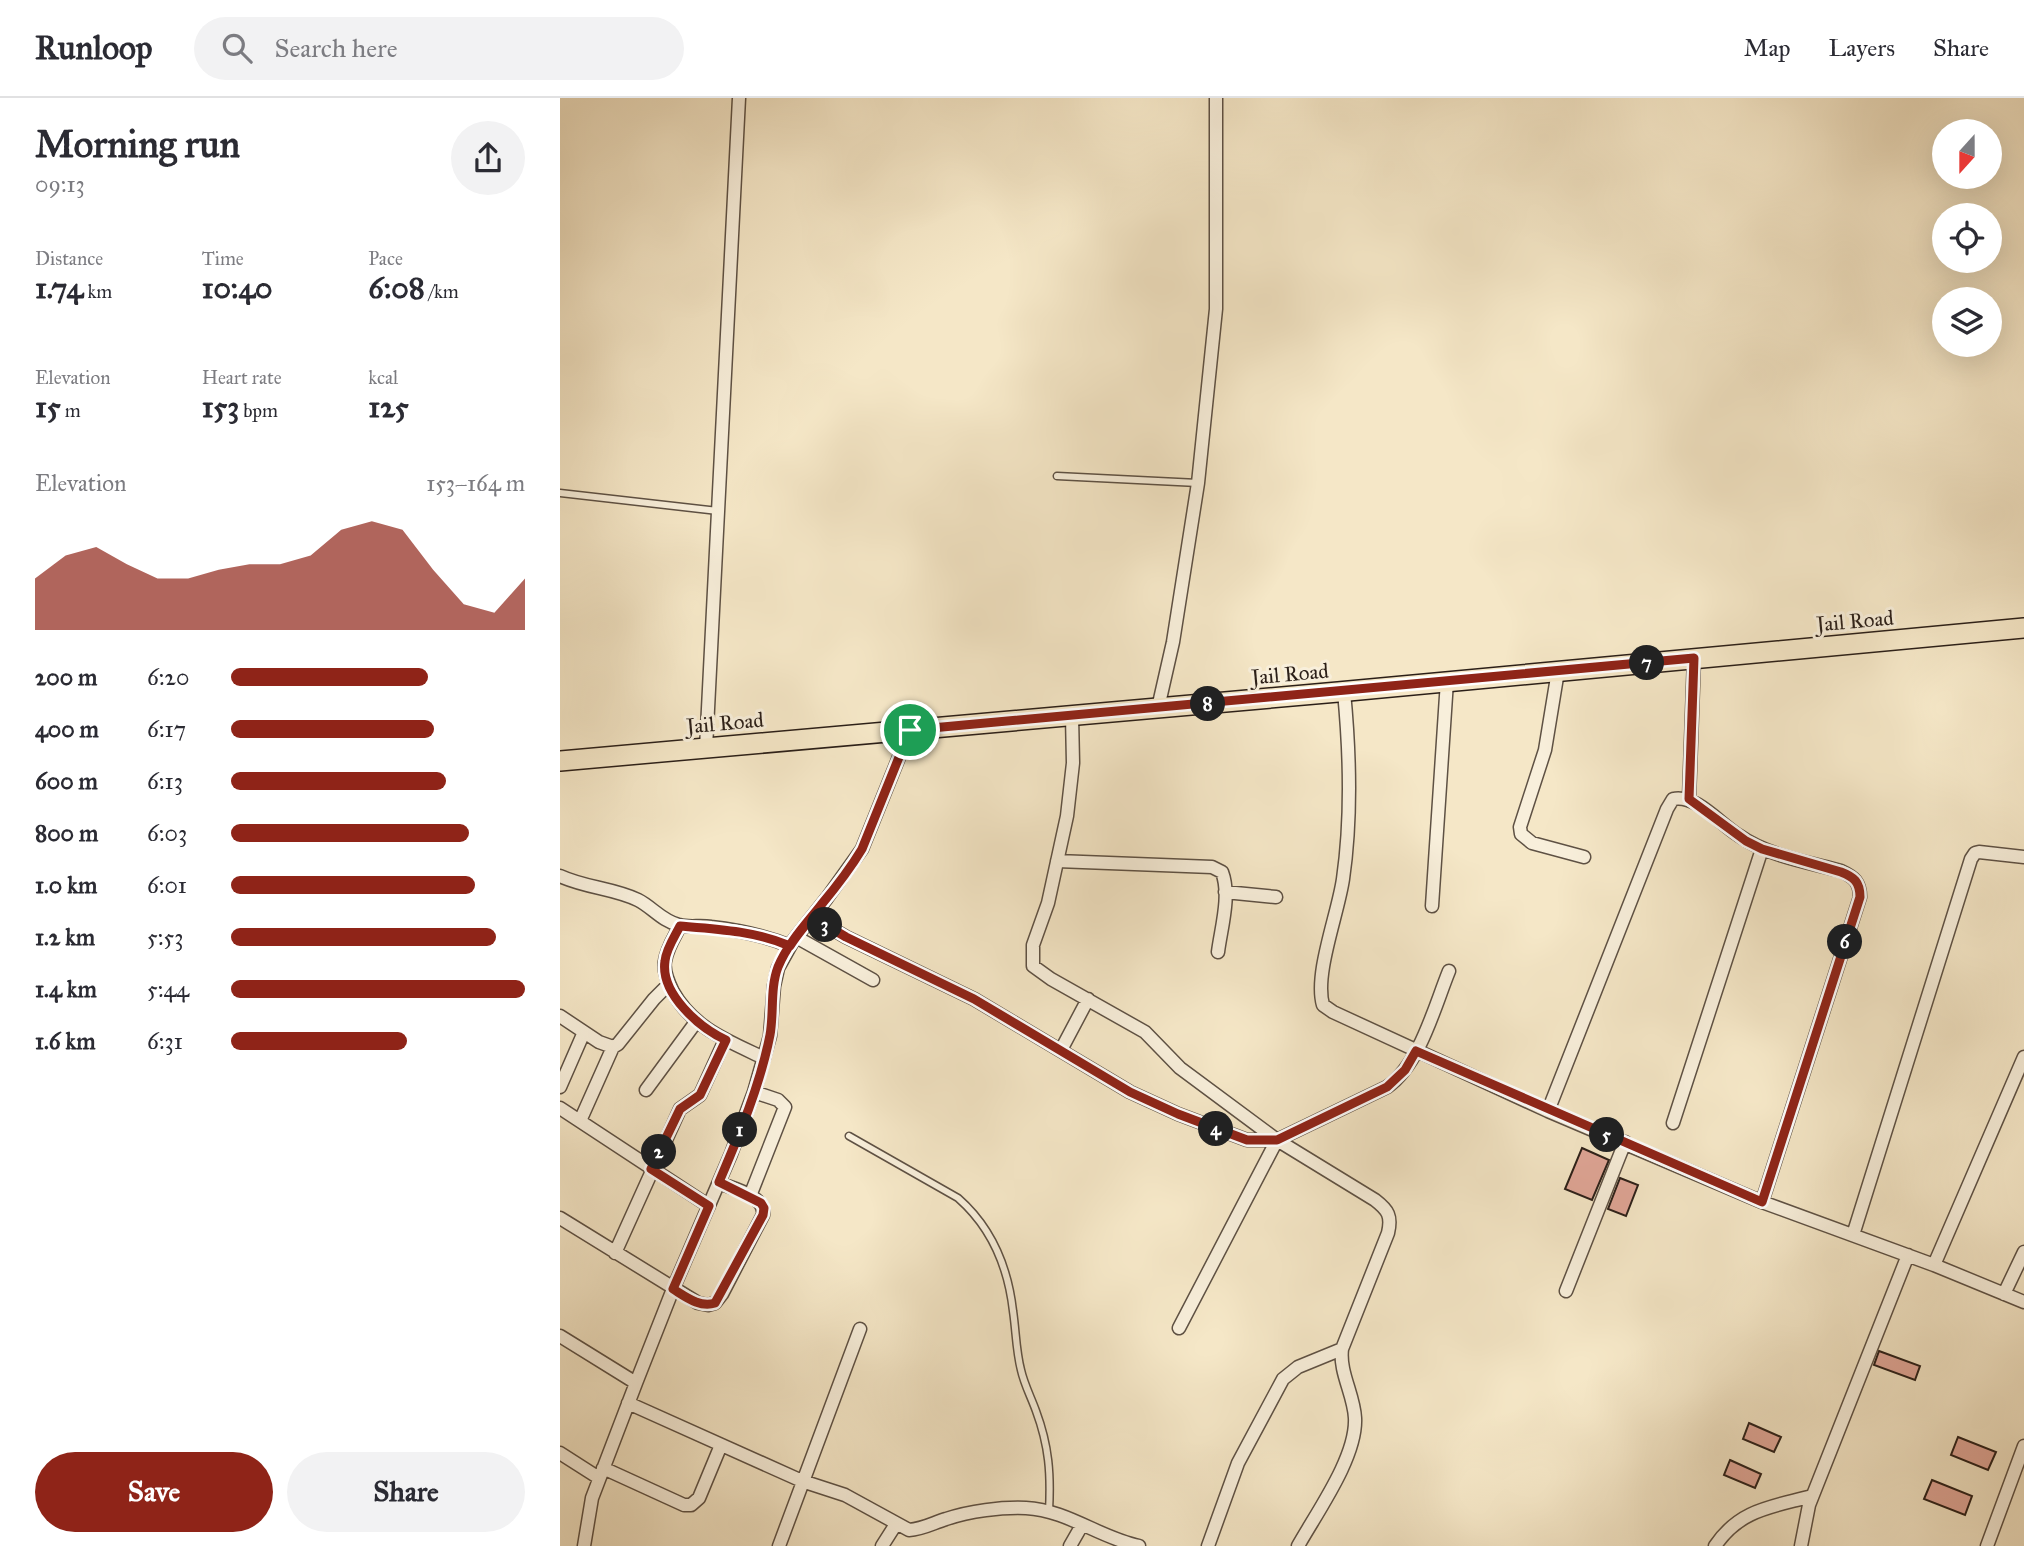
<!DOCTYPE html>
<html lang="en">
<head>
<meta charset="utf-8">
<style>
	:root { --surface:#fff; --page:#f2f2f3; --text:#2b2b33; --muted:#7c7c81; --line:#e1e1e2; --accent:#8f2418 }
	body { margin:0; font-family:"IM FELL Great Primer",serif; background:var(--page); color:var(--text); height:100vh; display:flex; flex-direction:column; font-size:26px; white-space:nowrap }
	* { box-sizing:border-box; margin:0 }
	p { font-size:23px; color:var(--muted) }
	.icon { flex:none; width:38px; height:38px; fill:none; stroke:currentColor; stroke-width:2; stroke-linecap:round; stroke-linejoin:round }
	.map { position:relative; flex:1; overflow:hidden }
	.details { display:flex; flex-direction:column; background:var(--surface); width:560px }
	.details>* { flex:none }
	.needle { width:46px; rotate:201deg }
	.buttons { position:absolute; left:1372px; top:21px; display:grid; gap:14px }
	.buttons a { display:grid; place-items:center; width:70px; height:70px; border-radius:50%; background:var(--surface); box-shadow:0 7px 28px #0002; font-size:35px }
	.pin { position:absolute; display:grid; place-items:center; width:60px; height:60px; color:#fff; margin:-30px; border:4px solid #fff; border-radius:50%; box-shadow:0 2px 7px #0007 }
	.km { position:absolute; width:35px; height:35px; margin:-18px; border-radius:50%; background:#222; color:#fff; font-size:19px; line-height:35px; text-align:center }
	.round { display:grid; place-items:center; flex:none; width:74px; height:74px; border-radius:37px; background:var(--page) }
	.head { display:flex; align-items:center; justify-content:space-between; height:119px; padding:0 35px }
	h1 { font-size:38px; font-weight:700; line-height:52px }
	.stats { display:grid; grid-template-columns:repeat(3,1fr); gap:10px; height:119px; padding:7px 35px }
	.stats div { display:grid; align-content:center }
	.stats b { font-size:30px; font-weight:700 }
	.stats small { font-size:19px; font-weight:400 }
	.stats p { font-size:19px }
	.chart { height:196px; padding:14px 35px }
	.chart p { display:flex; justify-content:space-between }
	.chart svg { width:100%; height:126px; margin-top:7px; fill:var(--accent); opacity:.7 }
	.action { display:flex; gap:14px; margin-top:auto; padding:14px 35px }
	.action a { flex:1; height:80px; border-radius:42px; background:var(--accent); color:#fff; font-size:28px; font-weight:700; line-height:80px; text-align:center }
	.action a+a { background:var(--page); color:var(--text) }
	ul { padding:0 35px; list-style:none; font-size:23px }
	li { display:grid; grid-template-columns:112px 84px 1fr; align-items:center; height:52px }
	li i { height:18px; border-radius:9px; background:var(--accent) }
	header { display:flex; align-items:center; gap:42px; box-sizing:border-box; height:98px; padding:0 35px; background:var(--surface); border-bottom:2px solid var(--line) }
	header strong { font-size:33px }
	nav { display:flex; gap:38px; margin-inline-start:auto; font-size:24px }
	.search { width:490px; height:63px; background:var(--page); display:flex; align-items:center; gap:18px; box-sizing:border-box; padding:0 24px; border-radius:38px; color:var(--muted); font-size:26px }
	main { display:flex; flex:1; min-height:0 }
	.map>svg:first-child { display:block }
	.building { fill:#e0a697; stroke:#2b1f18; stroke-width:2 }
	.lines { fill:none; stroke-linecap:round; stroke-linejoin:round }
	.lane-casing { stroke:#5e5144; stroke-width:9 }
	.street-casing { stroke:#5e5144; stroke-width:15 }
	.primary-casing { stroke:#2b1f18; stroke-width:22 }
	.lane { stroke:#f8efdb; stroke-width:6 }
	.street { stroke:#f8efdb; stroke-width:12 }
	.primary { stroke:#f5e7c7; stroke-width:19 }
	.route-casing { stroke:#fff; stroke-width:14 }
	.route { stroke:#8f2418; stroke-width:9 }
	.labels { text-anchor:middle; stroke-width:6; stroke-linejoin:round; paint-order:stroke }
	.street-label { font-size:21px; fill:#2b1f18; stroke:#f8efdb }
</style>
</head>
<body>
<header>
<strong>Runloop</strong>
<div class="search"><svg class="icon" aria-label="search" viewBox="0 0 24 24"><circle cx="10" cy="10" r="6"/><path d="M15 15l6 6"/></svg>Search here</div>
<nav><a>Map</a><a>Layers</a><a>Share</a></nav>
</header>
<main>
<section class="details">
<div class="head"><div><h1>Morning run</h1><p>09:13</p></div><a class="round"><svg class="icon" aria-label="share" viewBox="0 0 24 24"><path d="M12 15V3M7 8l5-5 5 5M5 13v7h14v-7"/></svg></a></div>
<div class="stats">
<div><p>Distance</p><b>1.74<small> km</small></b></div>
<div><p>Time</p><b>10:40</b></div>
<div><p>Pace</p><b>6:08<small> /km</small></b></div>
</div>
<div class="stats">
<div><p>Elevation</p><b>15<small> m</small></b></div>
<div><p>Heart rate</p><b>153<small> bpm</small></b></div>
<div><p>kcal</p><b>125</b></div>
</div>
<div class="chart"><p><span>Elevation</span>153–164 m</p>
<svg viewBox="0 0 160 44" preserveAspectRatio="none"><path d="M0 44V26L10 18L20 15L30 21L40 26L50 26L60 23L70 21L80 21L90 18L100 9L110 6L120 9L130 23L140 35L150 38L160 26V44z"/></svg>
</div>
<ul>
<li><b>200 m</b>6:20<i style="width:67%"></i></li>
<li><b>400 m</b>6:17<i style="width:69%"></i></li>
<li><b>600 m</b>6:13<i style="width:73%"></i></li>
<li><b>800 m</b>6:03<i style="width:81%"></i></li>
<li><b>1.0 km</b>6:01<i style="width:83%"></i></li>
<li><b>1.2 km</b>5:53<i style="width:90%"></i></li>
<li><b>1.4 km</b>5:44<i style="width:100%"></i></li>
<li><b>1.6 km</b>6:31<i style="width:60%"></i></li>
</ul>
<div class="action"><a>Save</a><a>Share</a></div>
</section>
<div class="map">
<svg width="1464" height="1448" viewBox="0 0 1464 1448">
	<rect width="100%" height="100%" fill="#f5e7c7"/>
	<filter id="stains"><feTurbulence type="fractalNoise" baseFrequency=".00286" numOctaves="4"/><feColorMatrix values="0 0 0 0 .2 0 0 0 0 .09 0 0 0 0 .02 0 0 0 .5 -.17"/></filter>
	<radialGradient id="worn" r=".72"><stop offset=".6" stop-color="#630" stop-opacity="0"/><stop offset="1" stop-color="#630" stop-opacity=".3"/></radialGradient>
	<path class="building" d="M1022,1050L1049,1062L1032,1102L1005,1091Z
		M1060,1080L1078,1087L1066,1118L1048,1111Z
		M1319,1253L1360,1268L1355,1282L1314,1267Z
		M1189,1325L1221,1339L1214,1354L1183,1341Z
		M1398,1339L1436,1354L1428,1372L1391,1357Z
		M1170,1362L1201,1376L1195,1390L1164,1377Z
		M1372,1382L1412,1398L1405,1417L1364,1401Z"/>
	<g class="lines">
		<g class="lane-casing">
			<path id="lane" d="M497,378L638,385
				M0,395L158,413
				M289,1038L398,1100C431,1129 448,1169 453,1213C456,1233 456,1253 461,1272C464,1286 471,1299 476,1313C489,1348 491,1376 489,1413"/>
		</g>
		<g class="street-casing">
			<path id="street" d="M998,573L985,652L960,729L961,736L972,745L1024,759
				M784,594C790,656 792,719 783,781C778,816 754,876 763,907L773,914L988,1013L1202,1104L1374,1167L1464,959
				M598,610L613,544L638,385L656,211V0
				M512,618L513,665L507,718L488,805L473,847V868L491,881L585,934L620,970L717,1042L815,1102C828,1112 832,1118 828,1135L782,1251C779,1274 794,1297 795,1320C797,1359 757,1414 738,1448
				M146,650L179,0
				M1129,701L1134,560
				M497,763L652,769L662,774C671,798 661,830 658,854
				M0,778C26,790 53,790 78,802C92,809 102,823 119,827C129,830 140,827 151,829C177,832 206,838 230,848
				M665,794L716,799
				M872,808L887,583
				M252,819L286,839L414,901L570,994L618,1016L687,1042H717L827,989C860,966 874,910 889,873
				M120,828C115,838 107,850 105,863C103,873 108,884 113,894C133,930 168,943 204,960
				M236,839L313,882
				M0,918L39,944L53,949L58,946L94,901L109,886
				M501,952L528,901
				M0,989L24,934
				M86,992L136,924
				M0,1010L149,1108
				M988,1013L1107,711L1113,701C1136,696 1159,725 1178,737C1208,758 1247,764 1281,773C1294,779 1300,784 1300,799L1202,1104
				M20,1023L53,949
				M1113,1025L1202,751
				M190,1098L225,1009L218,1002L194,994
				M0,1120L138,1205L148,1207L155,1205L162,1196L203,1117C206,1098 174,1091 159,1085
				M1293,1137L1411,761L1415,755L1419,754L1464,759
				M55,1155L120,1011L140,997L165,942
				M1374,1167L1464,1204
				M1006,1193L1065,1044
				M1444,1196L1464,1154
				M619,1230L717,1042
				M0,1238L76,1285L32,1400L24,1448
				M76,1285L113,1191L171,1056L194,994L210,938L214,888L218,870L233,843L267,800L302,751L350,632
				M68,1305L242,1383L285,1397L349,1432C363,1431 373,1425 386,1421C410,1413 441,1409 466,1410C507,1412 540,1440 579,1448
				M0,1355L39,1380
				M43,1370L124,1407H131L139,1400L161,1347
				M219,1448L300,1231
				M322,1448L336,1426
				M510,1448L522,1427
				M648,1448L678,1365L723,1281L738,1269L782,1251
				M1155,1448C1180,1411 1212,1409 1252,1398
				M1241,1448L1249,1407L1348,1157
				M1427,1448L1464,1348"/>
		</g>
		<g class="primary-casing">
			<path id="primary" d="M0,663L778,594L1464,530"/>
		</g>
		<use href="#lane" class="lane"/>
		<use href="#street" class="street"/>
		<use href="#primary" class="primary"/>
	</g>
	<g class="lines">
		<g class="route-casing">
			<path id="route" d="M350,632L302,751C290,771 276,789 261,807C246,826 228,845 218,869C210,890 214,915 210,937C200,988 179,1037 159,1084L201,1105L204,1110L203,1117L155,1205C140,1210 126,1199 113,1191L149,1108L91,1071L120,1011L140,997L166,942C140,930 100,896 105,863C106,851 115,838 120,828C157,831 195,833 230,848C236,838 244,829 252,819L286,839L414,901L570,994L618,1016L687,1042H717L827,989L845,972L856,953L1202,1104L1300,799C1300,784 1294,779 1281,774L1202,751L1186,743L1129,701L1134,560L350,632"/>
		</g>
		<use href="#route" class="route"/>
	</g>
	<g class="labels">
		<g class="street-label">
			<text transform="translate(1295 523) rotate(-5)" y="7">Jail Road</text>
			<text transform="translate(730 576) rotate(-5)" y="7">Jail Road</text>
			<text transform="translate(165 625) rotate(-5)" y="7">Jail Road</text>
		</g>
	</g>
	<rect width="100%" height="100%" filter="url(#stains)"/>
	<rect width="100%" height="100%" fill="url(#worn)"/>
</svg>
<div class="buttons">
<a><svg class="needle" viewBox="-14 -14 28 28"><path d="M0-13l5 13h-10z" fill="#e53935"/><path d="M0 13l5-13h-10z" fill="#7c7c81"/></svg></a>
<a><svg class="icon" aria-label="locate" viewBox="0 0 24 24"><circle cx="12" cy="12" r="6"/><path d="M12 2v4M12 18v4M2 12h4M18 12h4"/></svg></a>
<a><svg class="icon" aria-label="layers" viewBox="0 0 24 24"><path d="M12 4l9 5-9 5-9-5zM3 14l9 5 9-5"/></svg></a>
</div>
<div class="pin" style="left:350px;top:632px;background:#1e9e55"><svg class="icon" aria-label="arrive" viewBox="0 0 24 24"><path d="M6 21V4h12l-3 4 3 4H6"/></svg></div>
<b class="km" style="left:180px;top:1032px">1</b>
<b class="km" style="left:99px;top:1054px">2</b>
<b class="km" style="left:265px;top:827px">3</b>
<b class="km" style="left:656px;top:1031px">4</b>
<b class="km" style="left:1047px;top:1037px">5</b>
<b class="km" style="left:1285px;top:844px">6</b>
<b class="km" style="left:1087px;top:565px">7</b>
<b class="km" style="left:648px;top:606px">8</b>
</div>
</main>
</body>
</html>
